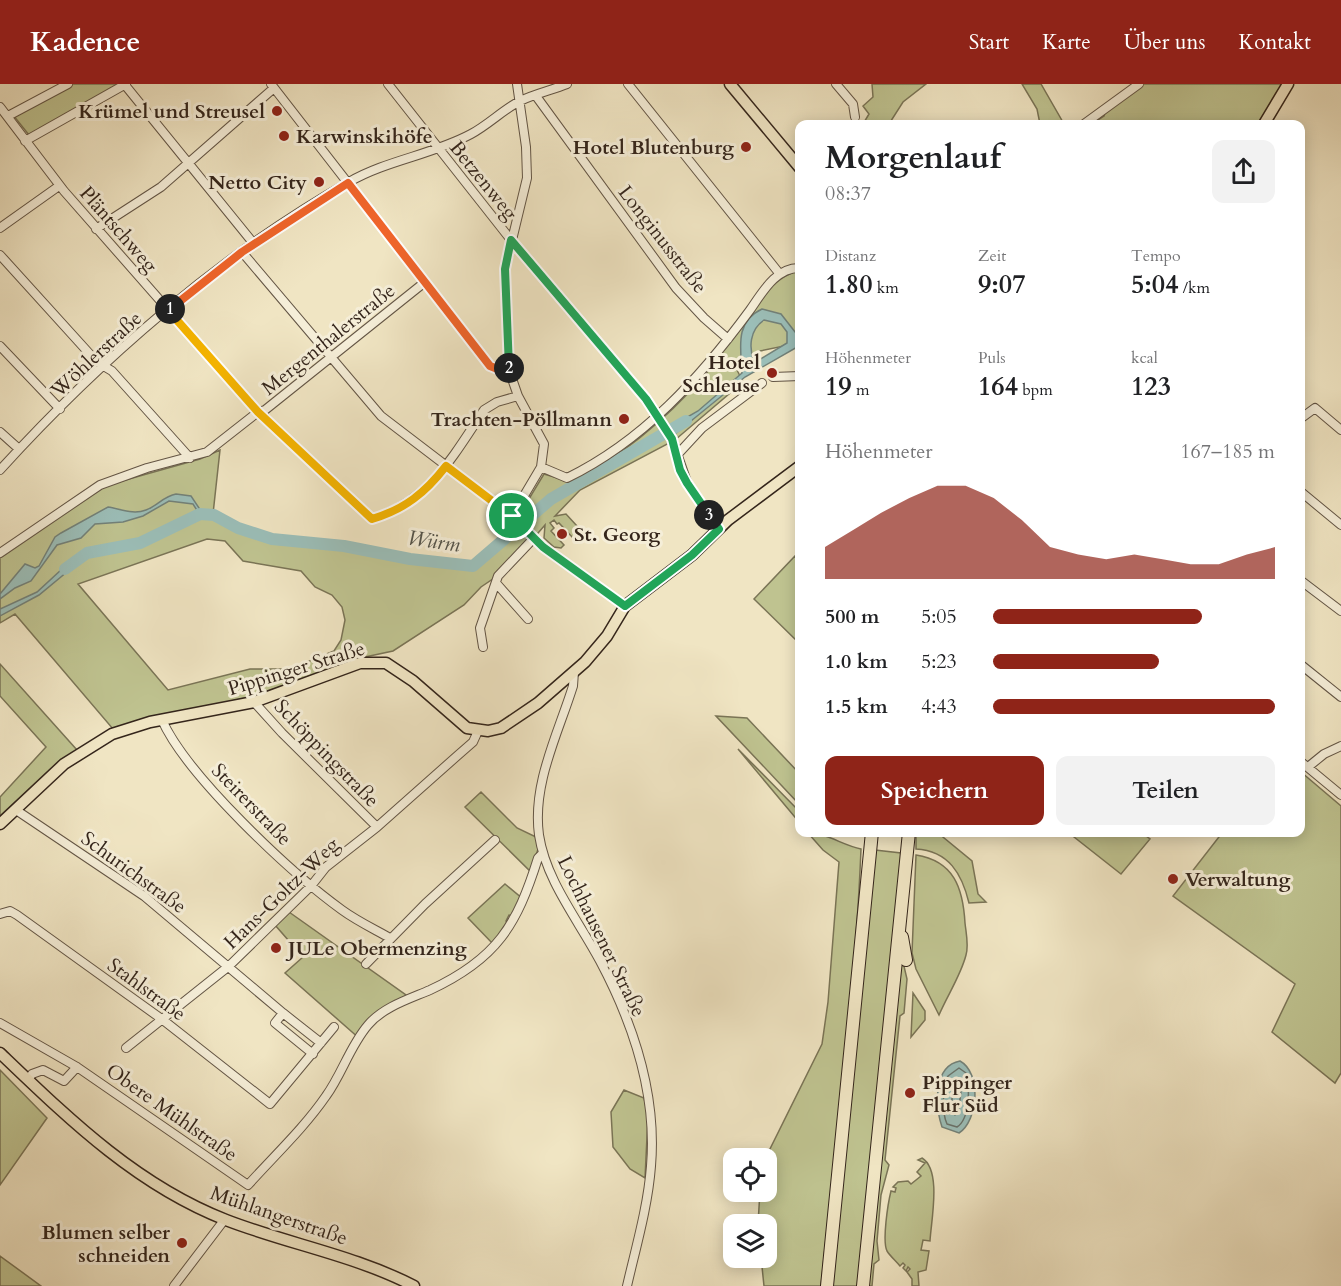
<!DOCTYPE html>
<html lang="de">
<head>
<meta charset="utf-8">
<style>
	:root { --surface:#fff; --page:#f2f2f2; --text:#202124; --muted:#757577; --accent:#8f2418 }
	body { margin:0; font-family:Cardo,serif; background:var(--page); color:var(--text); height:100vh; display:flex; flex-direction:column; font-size:22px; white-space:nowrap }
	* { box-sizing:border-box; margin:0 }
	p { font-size:20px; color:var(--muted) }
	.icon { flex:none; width:33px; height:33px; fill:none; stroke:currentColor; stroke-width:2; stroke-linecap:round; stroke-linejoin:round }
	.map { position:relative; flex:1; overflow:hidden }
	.panel { position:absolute; left:795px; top:36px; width:510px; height:717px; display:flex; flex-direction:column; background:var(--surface); border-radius:12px; box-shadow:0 3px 15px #0003 }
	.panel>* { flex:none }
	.tools { position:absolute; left:723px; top:1064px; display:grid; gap:12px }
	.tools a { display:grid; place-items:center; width:54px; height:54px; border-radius:12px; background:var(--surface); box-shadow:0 3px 15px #0003; font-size:30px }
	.pin { position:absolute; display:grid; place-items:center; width:51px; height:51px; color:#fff; margin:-26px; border:3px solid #fff; border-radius:50%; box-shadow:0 2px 6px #0007 }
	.km { position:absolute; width:30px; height:30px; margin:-15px; border-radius:50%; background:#222; color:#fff; font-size:16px; line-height:30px; text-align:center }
	.round { display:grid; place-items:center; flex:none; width:63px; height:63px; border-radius:12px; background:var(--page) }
	.summary { display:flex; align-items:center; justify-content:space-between; height:102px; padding:0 30px }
	h1 { font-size:33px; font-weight:600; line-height:45px }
	.stats { display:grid; grid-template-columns:repeat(3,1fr); gap:9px; height:102px; padding:6px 30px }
	.stats div { display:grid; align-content:center }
	.stats b { font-size:26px; font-weight:600 }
	.stats small { font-size:16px; font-weight:400 }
	.stats p { font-size:16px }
	.chart { height:168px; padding:12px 30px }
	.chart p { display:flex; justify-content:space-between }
	.chart svg { width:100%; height:108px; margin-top:6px; fill:var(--accent); opacity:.7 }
	.button { display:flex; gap:12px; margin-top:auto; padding:12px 30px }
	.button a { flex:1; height:69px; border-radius:12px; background:var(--accent); color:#fff; font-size:24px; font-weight:600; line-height:69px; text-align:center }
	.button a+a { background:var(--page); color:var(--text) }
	ul { padding:0 30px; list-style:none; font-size:20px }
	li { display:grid; grid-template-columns:96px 72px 1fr; align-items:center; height:45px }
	li i { height:15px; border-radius:8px; background:var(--accent) }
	header { display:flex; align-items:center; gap:36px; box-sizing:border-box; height:84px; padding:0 30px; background:var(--accent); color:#fff }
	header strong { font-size:28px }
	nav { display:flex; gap:33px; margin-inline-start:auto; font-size:21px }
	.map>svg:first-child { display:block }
	.green { fill:#bfc390; stroke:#7a7456; stroke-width:1.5; fill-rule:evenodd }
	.water { fill:#9bbeb8; stroke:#728179; stroke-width:1.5; fill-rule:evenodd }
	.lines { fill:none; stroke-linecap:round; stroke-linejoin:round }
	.shore { stroke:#68726a; stroke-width:1.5 }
	.river { stroke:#9bbeb8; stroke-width:12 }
	.minor-casing { stroke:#635545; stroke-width:10 }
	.major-casing { stroke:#34251b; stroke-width:13 }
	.highway-casing { stroke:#34251b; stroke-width:14 }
	.minor { stroke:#f5eed8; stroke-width:8 }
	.major { stroke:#f0e5c3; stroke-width:10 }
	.highway { stroke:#f0e5c3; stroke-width:12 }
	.split-1-casing { stroke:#fff; stroke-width:12 }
	.split-2-casing { stroke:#fff; stroke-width:12 }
	.split-3-casing { stroke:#fff; stroke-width:12 }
	.split-4-casing { stroke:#fff; stroke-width:12 }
	.split-1 { stroke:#f5b400; stroke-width:8 }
	.split-2 { stroke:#f0652b; stroke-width:8 }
	.split-3 { stroke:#22a559; stroke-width:8 }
	.split-4 { stroke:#22a559; stroke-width:8 }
	.poi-dot { fill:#8f2418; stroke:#f5eed8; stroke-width:2 }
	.labels { text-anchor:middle; stroke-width:6; stroke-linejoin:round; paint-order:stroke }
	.poi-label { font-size:20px; font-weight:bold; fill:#34251b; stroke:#f5eed8; text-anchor:end }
	.street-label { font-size:20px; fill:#34251b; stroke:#f5eed8 }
	.water-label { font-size:21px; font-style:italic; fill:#53534a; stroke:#f5eed8 }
</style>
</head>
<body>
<header>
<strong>Kadence</strong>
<nav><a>Start</a><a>Karte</a><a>Über uns</a><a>Kontakt</a></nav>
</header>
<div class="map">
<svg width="1341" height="1202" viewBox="0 0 1341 1202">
	<rect width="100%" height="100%" fill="#f0e5c3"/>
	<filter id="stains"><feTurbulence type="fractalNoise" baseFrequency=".00333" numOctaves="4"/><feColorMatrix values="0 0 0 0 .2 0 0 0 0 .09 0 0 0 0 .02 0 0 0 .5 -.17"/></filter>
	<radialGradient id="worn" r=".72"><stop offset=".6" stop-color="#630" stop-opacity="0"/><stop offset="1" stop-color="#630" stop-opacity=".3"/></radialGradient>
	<path class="green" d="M73,0H120L29,51L13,31Z
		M872,0H926L903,18L889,40H863L869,30L863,22L873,13Z
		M1022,0H1041L1064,40H1040L1037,25Z
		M1134,0H1284L1260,40H1092L1104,32L1108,19Z
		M799,187V259L760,267L737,286L743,298L675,356L580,406L555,432L566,430L577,442L576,448L573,454L559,439L557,440L554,436L550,439L554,444L551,447L564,461L561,464L554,463L544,454L545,441L506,486L481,503L464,521L393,567L365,573L257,611L113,645L15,530L0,539V473L104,402L200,375L220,366L213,430L273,455L329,459L454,482L488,472L522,433L521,428L544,390L571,398C622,373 668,333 706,290C729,262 763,193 799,187ZM207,455L225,457L243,477L301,487L315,503L332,511L342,523L345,536L341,556L334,567L290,585H250L168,606L78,500Z
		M795,472L800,475L799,559L754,515Z
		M0,580L77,666L0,736V713L46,663L0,612Z
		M716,632L747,634L799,689V720Z
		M738,665L799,727V738Z
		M1301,688L1341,722V989L1335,999L1272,948L1295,900L1173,812L1222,749L1300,748Z
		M481,708L517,744L536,753L538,765L531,788L465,723Z
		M808,749C827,749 842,761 861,765C855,911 836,1057 821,1202H764L761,1173H766V1140H758L760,1107H766L767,1071L822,960L828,918L839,778L823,766Z
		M916,749H938L972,777L978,810L986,818L969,819C962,790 949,767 916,765Z
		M1069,749H1142L1150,755L1121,790Z
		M875,766L901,769V779L858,1202H831Z
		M916,771C954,777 963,804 965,839C966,849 969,861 966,871C961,891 947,912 939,931L916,885L912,869Z
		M505,800L523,815L515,832L509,831L506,837L510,840L493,860L468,834Z
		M289,828L413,916L380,932L360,955L285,889L303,873L275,841Z
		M903,878L907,895L904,929L900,932L885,1076L889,1081L881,1111L877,1157L879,1176L874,1180L872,1202H868L900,879Z
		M913,909L925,927V936L911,953Z
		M0,986L47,1034L0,1101Z
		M624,1006L644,1014L648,1032L645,1094L630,1085L613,1063L611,1028Z
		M922,1074C942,1086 931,1137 930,1157L923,1156L921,1166L929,1167L926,1186L918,1188L919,1202H912V1195L907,1188L910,1185L908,1183L906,1187L903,1184L905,1181L903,1179L900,1182C896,1177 890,1172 887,1167C882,1157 888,1119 891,1107L895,1108L896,1104L893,1103L898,1098L908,1097L911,1100L921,1092L917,1088L925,1079L918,1076Z
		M0,1172L41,1202H0Z"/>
	<path class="water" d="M762,225L781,230L799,253V262L745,293L675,350L670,343L698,327L742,289C741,265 734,238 762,225ZM764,236L781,240L787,248V259L754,279C749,264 749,246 764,236Z
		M176,410L191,412L201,427L198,428L193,420L169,417L143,432L123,438L95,440L81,454L57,461L31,497L15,504L0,515V510L25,480L35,484L39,482L55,453L61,449L108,423C121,425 133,431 146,426C157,422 164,412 176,410Z
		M75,473L79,478L39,511L0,532V525L37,508Z
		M960,977C982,989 978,1037 959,1049L942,1043C935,1022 933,982 960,977Z"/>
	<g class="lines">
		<path class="shore" d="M959,984L966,989C970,1003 970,1035 957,1043L947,1040C941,1026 943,1006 948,992Z
			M958,994C964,1003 959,1018 958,1029L955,1031L952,1028V1001Z"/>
		<path class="river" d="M65,485L87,469L140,459L200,430L214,431L238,444L272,455L344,462L410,475L473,482L551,415L686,337"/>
		<g class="minor-casing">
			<path id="minor" d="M271,0L490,282L509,286
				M388,0L511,156L646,315L672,355L687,398L719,445
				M628,0L779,189
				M836,0L853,20L855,33
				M125,1L254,160
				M536,12L676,204L704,234L728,255
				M0,23L64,107L258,328L372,435C429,417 452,374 484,326L497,318L518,312
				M8,32L68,0
				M1084,40L1139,0
				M25,57L126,0
				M0,144L59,102
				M96,145L161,103L274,4
				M242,168L381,332L512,432L543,463L625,522
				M0,171L97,278L112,287L190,374
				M0,262L60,325
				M773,293L800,292
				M1300,335L1315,324L1341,346
				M0,348L19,365
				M677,371L702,344L762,299
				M541,383L567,394C643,357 700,294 750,226C762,209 776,183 800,184
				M0,386C99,277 220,171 349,98C387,76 432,71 471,50C488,41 504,25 520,17C534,10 552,6 567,0
				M1300,407L1341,441
				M512,432L541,383L544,360L518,312L509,286L505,185L527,94L526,63L517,0
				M0,469L100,401L147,384L207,368L258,328L265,326L425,198
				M1300,496L1341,527
				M496,499L528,535
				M483,563L480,544L498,492L534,454
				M1300,580L1341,613
				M574,588L573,602C558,650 532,700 539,751C546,797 579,837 600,877C633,939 657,1011 651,1082C648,1122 636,1163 627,1202
				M254,618L282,649L377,743
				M162,636C187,692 291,789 342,826C357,837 374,845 390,854
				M1300,677L1341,711
				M1308,683L1324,670L1341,662
				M16,726L144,812L283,929L275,939L313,970
				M0,830L10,827L17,831L163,936L270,1020L334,943
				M366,880L425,820L495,756
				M283,929L321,959
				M0,939L77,983L248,1101C274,1072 304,1044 326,1012C342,990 350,962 368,941C383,923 409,915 430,906C497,875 517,841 538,774L543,769
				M126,964L229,882L311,802L326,783L377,743L457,672L473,658L478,647
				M28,996L32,990L43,986L64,997L77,983
				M174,1202L225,1135"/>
		</g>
		<g class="major-casing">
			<path id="major" d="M730,0L800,84
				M1264,40L1288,0
				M0,740L64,680L112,650L150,638L254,618L360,579H386L413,597L467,644L488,647L501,644L538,619L585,578L607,552L625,522L692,471L728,436L800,382
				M0,969C68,1034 136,1101 226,1136C288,1160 354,1171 414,1202"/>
		</g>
		<g class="highway-casing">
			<path id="highway" d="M902,853L906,876
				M827,1202L872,748
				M863,1202L909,748"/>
		</g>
		<use href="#minor" class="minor"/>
		<use href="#major" class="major"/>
		<use href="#highway" class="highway"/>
	</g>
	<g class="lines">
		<g class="split-1-casing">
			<path id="split-1" d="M170,225L168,226L258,328L372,435C405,425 425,409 446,382L512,432"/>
		</g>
		<g class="split-2-casing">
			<path id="split-2" d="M170,225L242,168L348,99L490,282L500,286L509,284"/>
		</g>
		<g class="split-3-casing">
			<path id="split-3" d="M509,284L505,185L511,156L646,315L672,355L680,386L687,399L709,431"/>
		</g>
		<g class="split-4-casing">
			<path id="split-4" d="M512,432L543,463L625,522L692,471L719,445L709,431"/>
		</g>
		<use href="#split-1" class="split-1"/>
		<use href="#split-2" class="split-2"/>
		<use href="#split-3" class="split-3"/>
		<use href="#split-4" class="split-4"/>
	</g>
	<g class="poi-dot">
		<circle cx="277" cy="27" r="6"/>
		<circle cx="284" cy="52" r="6"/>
		<circle cx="746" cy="63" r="6"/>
		<circle cx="319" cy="98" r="6"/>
		<circle cx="772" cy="289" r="6"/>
		<circle cx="624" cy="335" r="6"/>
		<circle cx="562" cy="450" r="6"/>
		<circle cx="1173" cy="795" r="6"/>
		<circle cx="276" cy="864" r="6"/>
		<circle cx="910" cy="1009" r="6"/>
		<circle cx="182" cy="1159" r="6"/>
	</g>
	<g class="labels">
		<g class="poi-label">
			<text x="265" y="34">Krümel und Streusel</text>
			<text x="296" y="59" text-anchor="start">Karwinskihöfe</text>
			<text x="734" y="70">Hotel Blutenburg</text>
			<text x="307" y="105">Netto City</text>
			<text x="760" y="285">Hotel<tspan x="760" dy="23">Schleuse</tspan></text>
			<text x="612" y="342">Trachten-Pöllmann</text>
			<text x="574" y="457" text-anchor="start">St. Georg</text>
			<text x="1185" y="802" text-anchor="start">Verwaltung</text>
			<text x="288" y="871" text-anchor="start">JULe Obermenzing</text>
			<text x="922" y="1005" text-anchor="start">Pippinger<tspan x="922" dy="23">Flur Süd</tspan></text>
			<text x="170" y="1155">Blumen selber<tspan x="170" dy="23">schneiden</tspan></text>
		</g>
		<g class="street-label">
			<text transform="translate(484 96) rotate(51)" y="7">Betzenweg</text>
			<text transform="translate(119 145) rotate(49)" y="7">Pläntschweg</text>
			<text transform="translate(663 155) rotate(52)" y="7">Longinusstraße</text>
			<text transform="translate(328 255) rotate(-39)" y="7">Mergenthalerstraße</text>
			<text transform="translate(96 270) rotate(-43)" y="7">Wöhlerstraße</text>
			<text transform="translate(296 584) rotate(-17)" y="7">Pippinger Straße</text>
			<text transform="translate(327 669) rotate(46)" y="7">Schöppingstraße</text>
			<text transform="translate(252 720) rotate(46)" y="7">Steirerstraße</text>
			<text transform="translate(134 788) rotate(36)" y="7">Schurichstraße</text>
			<text transform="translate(281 809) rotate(-44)" y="7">Hans-Goltz-Weg</text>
			<text transform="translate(602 852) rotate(64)" y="7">Lochhausener Straße</text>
			<text transform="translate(147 905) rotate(36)" y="7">Stahlstraße</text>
			<text transform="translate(172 1028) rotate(35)" y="7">Obere Mühlstraße</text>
			<text transform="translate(279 1131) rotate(19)" y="7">Mühlangerstraße</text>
		</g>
		<g class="water-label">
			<text transform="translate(434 457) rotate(8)" y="7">Würm</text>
		</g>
	</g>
	<rect width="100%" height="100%" filter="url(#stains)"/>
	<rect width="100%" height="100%" fill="url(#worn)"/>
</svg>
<div class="tools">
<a><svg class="icon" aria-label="locate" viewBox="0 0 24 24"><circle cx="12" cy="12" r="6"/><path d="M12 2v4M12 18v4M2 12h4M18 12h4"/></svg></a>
<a><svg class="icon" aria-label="layers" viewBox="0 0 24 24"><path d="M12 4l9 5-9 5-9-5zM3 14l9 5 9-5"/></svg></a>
</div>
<div class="pin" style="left:512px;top:432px;background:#1e9e55"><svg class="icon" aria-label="arrive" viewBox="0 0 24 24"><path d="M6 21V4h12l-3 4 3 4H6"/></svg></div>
<b class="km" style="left:170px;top:225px">1</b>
<b class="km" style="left:509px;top:284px">2</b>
<b class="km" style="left:709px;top:431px">3</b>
<section class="panel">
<div class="summary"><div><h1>Morgenlauf</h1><p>08:37</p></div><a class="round"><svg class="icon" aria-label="share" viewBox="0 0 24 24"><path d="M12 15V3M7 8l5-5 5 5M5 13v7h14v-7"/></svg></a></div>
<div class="stats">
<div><p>Distanz</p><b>1.80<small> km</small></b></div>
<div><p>Zeit</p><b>9:07</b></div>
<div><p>Tempo</p><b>5:04<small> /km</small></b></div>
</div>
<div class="stats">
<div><p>Höhenmeter</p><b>19<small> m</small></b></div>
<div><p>Puls</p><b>164<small> bpm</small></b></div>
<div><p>kcal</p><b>123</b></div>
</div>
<div class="chart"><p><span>Höhenmeter</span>167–185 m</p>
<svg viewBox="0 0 160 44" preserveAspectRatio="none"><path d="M0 44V31L10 24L20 17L30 11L40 6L50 6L60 11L70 20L80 31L90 34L100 36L110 34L120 36L130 38L140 38L150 34L160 31V44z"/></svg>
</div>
<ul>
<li><b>500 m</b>5:05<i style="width:74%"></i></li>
<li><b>1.0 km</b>5:23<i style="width:59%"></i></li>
<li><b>1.5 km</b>4:43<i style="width:100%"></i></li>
</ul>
<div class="button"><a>Speichern</a><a>Teilen</a></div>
</section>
</div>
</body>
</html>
